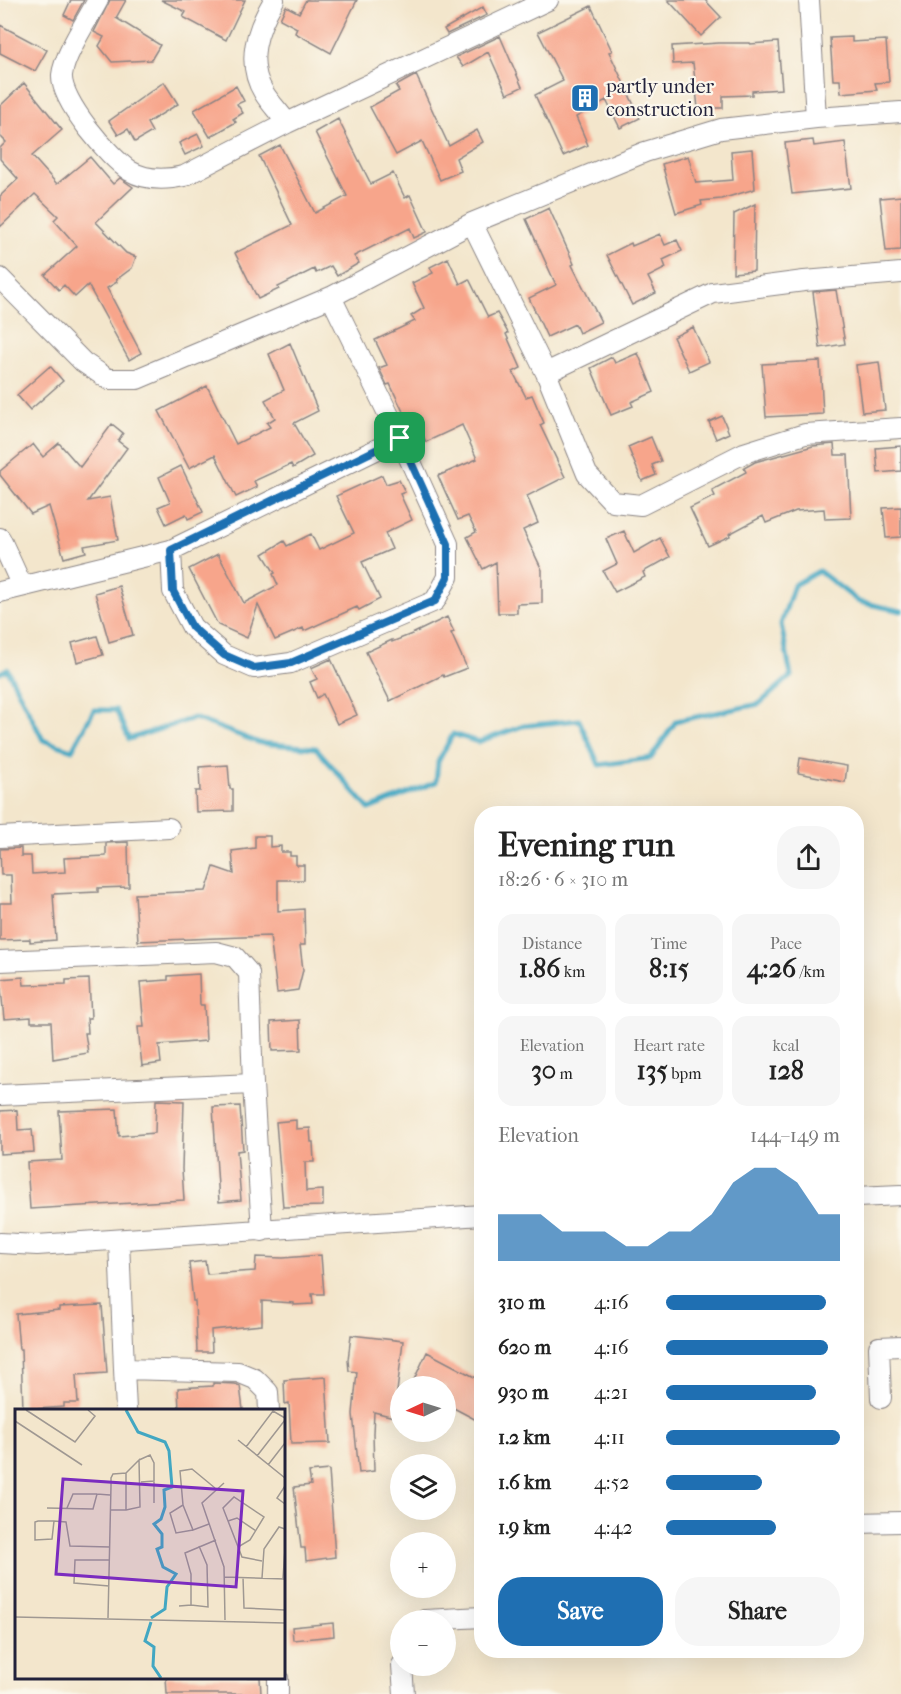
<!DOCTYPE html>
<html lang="en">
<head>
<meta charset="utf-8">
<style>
	:root { --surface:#fff; --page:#f6f6f6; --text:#222; --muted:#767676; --accent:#1f6fb2 }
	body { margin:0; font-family:"IM FELL French Canon",serif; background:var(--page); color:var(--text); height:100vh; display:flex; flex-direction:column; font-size:22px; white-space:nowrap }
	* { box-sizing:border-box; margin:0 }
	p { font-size:20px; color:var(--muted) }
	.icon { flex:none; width:33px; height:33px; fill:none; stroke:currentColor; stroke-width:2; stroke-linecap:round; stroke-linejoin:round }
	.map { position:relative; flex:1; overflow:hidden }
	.side { position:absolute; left:474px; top:806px; width:390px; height:852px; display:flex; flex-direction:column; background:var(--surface); border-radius:24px; box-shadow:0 6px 24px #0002 }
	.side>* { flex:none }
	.needle { width:39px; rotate:266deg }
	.tools { position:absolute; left:390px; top:1376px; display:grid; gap:12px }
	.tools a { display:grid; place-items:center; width:66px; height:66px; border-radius:50%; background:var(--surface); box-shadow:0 6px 24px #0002; font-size:30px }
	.pin { position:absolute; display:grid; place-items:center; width:51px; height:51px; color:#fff; margin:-26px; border-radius:12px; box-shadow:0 3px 9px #0006 }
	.round { display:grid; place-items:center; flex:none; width:63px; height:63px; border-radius:24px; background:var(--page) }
	.head { display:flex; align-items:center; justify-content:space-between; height:102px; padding:0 24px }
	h1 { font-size:33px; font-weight:700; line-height:45px }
	.stats { display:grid; grid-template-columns:repeat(3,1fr); gap:9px; height:102px; padding:6px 24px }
	.stats div { display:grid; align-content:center; border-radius:15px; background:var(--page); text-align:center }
	.stats b { font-size:26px; font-weight:700 }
	.stats small { font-size:16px; font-weight:400 }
	.stats p { font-size:16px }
	.chart { height:168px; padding:12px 24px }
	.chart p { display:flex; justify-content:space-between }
	.chart svg { width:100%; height:108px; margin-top:6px; fill:var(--accent); opacity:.7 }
	.button { display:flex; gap:12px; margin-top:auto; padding:12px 24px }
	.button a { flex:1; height:69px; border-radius:24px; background:var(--accent); color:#fff; font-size:24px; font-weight:700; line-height:69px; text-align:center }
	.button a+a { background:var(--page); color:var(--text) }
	ul { padding:0 24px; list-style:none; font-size:20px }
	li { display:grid; grid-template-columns:96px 72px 1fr; align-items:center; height:45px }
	li i { height:15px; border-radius:8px; background:var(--accent) }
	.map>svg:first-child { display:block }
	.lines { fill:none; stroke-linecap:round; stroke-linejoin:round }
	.stream { stroke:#42a7c2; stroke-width:5 }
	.building { fill:#f7a58b }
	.minor-casing { stroke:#8a8484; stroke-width:22 }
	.minor { stroke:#fff; stroke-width:20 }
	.route-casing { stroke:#fff; stroke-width:12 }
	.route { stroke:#1f6fb2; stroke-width:8 }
	.labels { text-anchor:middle; stroke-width:4.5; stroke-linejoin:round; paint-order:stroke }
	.poi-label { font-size:20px; fill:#22223b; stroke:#fbf7ec; text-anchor:start }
	.inset-river { fill:none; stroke:#42a7c2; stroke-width:3 }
	.inset-road { fill:none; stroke:#9f9892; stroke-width:1.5 }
	.view { fill:#7b2cbf; fill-opacity:0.15; stroke:#7b2cbf; stroke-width:3 }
	.inset-edge { fill:none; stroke:#22223b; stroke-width:3 }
</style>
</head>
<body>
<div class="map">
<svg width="901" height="1694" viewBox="0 0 901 1694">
	<rect width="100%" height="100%" fill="#fbf7ec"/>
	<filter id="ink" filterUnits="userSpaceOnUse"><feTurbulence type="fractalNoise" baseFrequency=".0167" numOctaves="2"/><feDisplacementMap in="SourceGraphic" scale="12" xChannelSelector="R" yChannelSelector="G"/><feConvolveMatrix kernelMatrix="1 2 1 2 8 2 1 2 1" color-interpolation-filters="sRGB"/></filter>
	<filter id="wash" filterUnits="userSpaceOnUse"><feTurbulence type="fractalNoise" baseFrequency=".008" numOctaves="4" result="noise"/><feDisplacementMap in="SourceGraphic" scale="24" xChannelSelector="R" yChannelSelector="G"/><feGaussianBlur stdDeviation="1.35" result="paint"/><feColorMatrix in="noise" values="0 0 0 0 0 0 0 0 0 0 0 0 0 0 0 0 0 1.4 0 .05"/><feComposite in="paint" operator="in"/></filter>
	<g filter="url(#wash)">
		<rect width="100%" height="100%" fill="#f3e6cc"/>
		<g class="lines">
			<path class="stream" d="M0,673L7,669L43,740L72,750L94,710H116L129,739L194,718L260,743L316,748L369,809L436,782L438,762L453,734L478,742L523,726L579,720L599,765L651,758L676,721L759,704L791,676L781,624L794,585L819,571L859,602L901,611"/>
		</g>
		<g id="blocks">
			<path class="building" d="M71,0H84L73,20L64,15Z
				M110,0H126L116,18L160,45L151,60L112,62L99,46L104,37L94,32Z
				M161,0H245L226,40L183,17L186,12Z
				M306,0H357L331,53L295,33L297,28L280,19L286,6L299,13Z
				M668,0H705L721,17L701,36Z
				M591,6L612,51L609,52L640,118L620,128L606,100L576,117L588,145L563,156L535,95L563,81L538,32Z
				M483,7L487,15L447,34L444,29Z
				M0,25L47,50L35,71L0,53Z
				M500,36L522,87L507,94L488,52L463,67L456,57Z
				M852,37V42L886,40L889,82L875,83L877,90L841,93L840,80H833L830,38Z
				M778,42L782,89L752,91V95L723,96V108H698L693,63L673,64L672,46L719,43H750V44Z
				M416,75L449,146L477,130L483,142L456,158L461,171L440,180L422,141L396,155L370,107L399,91L396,86Z
				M164,82L178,104L147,123L152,132L135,142L128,129L118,135L109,121Z
				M24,83L62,130L32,156L57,184L90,157L113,184L120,178L133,187L96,222L126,253L136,257L132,268L116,280L117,282L107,288L141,353L129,360L88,285L75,297L64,285L59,290L45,275L77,246L54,220L58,216L35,194L0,227V196L18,179L0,159V148L6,142L0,136V106Z
				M236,86L244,101L237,104L243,113L233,119L236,122L210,137L194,110Z
				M338,119L371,184L393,173L405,198L410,195L427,232L414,238L410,228L354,256L359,263L337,276L331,266L316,273L314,269L278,287L279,289L258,299L235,253L292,225L259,156L280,145L315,213L347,196L315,132Z
				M198,134L204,146L185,155L179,143Z
				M813,140L814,146L845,142L851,188L792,194L785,143Z
				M752,149L755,189L721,199L701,201L702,205L676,213L662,164L688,156L696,183L733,180L731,151Z
				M901,196V250L886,251L880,198Z
				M755,204L754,271L733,273L734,214Z
				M549,208L574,264L572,265L601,322L579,333L575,324L547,337L529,298L556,285L526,219Z
				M660,234L665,245L677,240L682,251L663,260L666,268L648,277L656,293L632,305L607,255L631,243L632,246Z
				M448,258L460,284L469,279L488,317L497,313L508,333L506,334L521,368L513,372L526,397L532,395L544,423L540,425L565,477L527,496L538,523L523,530L542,570V603L517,604V613H498L496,562L483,569L467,537L476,532L468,516L458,520L438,476L477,459L462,425L426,442L413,414L406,418L390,384L387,385L379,368L387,365L375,340L415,321L411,316L424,308L412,283L433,273L430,267Z
				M836,290L845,344L820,348L813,292Z
				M693,327L709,362L689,371L673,337Z
				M290,343L318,411L294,423L313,456L293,468L291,464L254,481L257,487L236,497L215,455L189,468L159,411L207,386L236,444L270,427L267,423L275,418L265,400L284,390L269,354Z
				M638,353L654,392L631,402L633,406L611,415L591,368L612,357L615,363Z
				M820,361L823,414L766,417L762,364Z
				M879,362L885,410L862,412L856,365Z
				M50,366L63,381L30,410L17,395Z
				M722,416L729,433L716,439L709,422Z
				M112,424L123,433L118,441L127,448L88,501L110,497L118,540L84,546L86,552L64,558L49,506L31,514L0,475V471L33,444L43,457L59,443L80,467Z
				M651,437L661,461L652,465L656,475L642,481L628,447Z
				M834,444L835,455H848L851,518L825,519L824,509L796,511L766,523L763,516L729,534L730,536L708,546L690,508L715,496L712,490L746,472L744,468L755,462L813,446Z
				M901,446V471L878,473L876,448Z
				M181,466L203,512L188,519L186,514L166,524L158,507L170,502L159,477Z
				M382,475L386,484L399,480L405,492L400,494L412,520L385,533L392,549L362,562L380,599L359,610L357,607L304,631L303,628L275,640L258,605L247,638L218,625L189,569L218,554L244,603L278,585L273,574L275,573L263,554L284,541L287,546L311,534L319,550L354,533L336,496Z
				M901,507V537L886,538L883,508Z
				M624,531L634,553L660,538L670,557L643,572L645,577L615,592L603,571L617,564L606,539Z
				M119,586L133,635L109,642L95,593Z
				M447,617L454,632L451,633L467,668L444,677L443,675L390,701L366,652L392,640V642L412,634Z
				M97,636L103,655L77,662L72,643Z
				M331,659L357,715L337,724L323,694L317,698L310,682L317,679L311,668Z
				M800,758L847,766L845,782L798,773Z
				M228,765L230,789H233V811L196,812L195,791H200L199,767Z
				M255,836H270V847L281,846V852H290V856H296V865H304V880H278V911L304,909L305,945H300L303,970L298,990L277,993L270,936L138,941L135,894L206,891L214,867L234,874L232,851L255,848Z
				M128,842L129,887L98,888V892L53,894L56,940L30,942V939L0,940V903H12L11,875H1L0,849L21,848V856H31L32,874L65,872L64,858L106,856V843Z
				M199,974L200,1005H204L206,1041L159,1045L161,1063L142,1066L138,1027H144L140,982L168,980V976Z
				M23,977L24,985L66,984V980L89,979L91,1018H87L88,1033H85L88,1053L53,1059L51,1022H31V1017L4,1019L0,979Z
				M300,1020L301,1050L272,1051L271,1022Z
				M156,1100L184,1101L182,1169L184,1200L30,1209L27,1162L62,1160L59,1111L117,1109L119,1136L155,1133Z
				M240,1106L243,1150L237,1151L241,1200L219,1202L213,1107Z
				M17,1110L18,1130L32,1129L34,1152L0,1154V1111Z
				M296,1120V1129L310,1128L311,1142H313L314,1162H305L306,1191L323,1190V1206L283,1207L276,1122Z
				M321,1255L324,1294H312L313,1304L294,1305V1303L262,1301V1325L211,1330L212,1352H197L195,1301H193L189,1263L205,1261L207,1274L255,1271L256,1257L283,1258Z
				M102,1305L107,1373L76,1375L78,1403H64V1407L23,1410L21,1349H19L16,1314L59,1310V1307Z
				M351,1335L403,1341L394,1417L374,1412L373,1433L374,1471L359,1473L353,1414L357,1372L349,1371L348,1360Z
				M427,1352L482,1381V1423L446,1404V1386H411Z
				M326,1377L330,1443L291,1444L289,1403L285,1404L284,1380Z
				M213,1383L235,1384L240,1386L243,1410H179L178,1388L213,1386Z
				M329,1470L335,1557L306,1561L305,1548H301L294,1487L311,1485L309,1472Z
				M333,1623L334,1636L293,1640L292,1627Z
				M166,1677H260L261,1694H167Z"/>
		</g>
	</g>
	<g filter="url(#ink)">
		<use href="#blocks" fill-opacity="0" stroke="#8a8484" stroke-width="1.5"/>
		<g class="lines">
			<g class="minor-casing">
				<path id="minor" d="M98,0C88,19 64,55 62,75C60,101 109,157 130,171C147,181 166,180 184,176L287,123L548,0
					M274,0C257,29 245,62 264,93C270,103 280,113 287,123
					M809,0L816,118
					M472,223L546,373L587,474L613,502L641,505L744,453L805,434L901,428
					M0,278L83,362L108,379H137L331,297L472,223L645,152L721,129L816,118L901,112
					M546,373L713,293L804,281L901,273
					M0,538L22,586
					M171,550L173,591L192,627L224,655L254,668L291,663L435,601L448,577V544L400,438
					M0,592L171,550L400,438L331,297
					M0,837L169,828
					M0,961L216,952L235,957L249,973L253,1084
					M0,1095L253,1084L262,1231
					M856,1197L901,1195
					M119,1240L124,1369L238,1372L255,1379L268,1392L269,1410
					M0,1243L37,1245L482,1215
					M124,1369L126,1410
					M881,1398L879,1347L901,1346
					M856,1523L901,1522
					M425,1620L482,1617
					M402,1665L404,1694
					M278,1678V1694"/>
			</g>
			<use href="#minor" class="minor"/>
		</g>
	</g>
	<g class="lines" filter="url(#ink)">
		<g class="route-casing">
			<path id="route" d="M400,438L448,544V577L435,601L291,663L254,668L224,655L192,627L173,591L171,550Z"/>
		</g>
		<use href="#route" class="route"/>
	</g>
	<defs>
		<g id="building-square" transform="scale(1.5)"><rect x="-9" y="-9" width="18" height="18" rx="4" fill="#1f6fb2" stroke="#fbf7ec"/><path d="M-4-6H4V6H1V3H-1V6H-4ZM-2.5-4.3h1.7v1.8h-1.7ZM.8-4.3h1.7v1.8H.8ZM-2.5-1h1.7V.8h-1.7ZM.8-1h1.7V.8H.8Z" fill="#fff"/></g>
	</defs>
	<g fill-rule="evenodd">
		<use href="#building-square" x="585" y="98"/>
	</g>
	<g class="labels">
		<g class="poi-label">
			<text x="606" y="93">partly under<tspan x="606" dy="23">construction</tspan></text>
		</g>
	</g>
	<g transform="translate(15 1409)">
		<rect width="270" height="270" fill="#f3e6cc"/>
		<path class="inset-river" d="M111,1L123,23L150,33L154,42L157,78L149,81L150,98L146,110L139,115L147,125V138L142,140L148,158L161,165L152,178L150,200L136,209M136,213L130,232L139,238L138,257L146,269"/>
		<path class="inset-road" d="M11,1L60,33L80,7L73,1M0,12L67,56M223,31L270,69M231,38L258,2L270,9M242,47L270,11M124,51L135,46L139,54V72L126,73M253,56L270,34M111,64L124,51L125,98L111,101M209,74L187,94L209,158L210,211M270,77L262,89L270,95M139,94V72M168,96L155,104L161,124L178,121M32,99L78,100L82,85L95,86M52,99L58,85H82M39,112L37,130L20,131V113L23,112H39L51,113L55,137L95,138M213,112L222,109L241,122M194,115L178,121L168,96L165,62L177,60L200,79M223,138L235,131L249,108L219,88L208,99L227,148L247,152M209,168L270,170M228,168L229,199L270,201M247,169L249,140L264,118L270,120M268,169L270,140M94,177L59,174L60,151H95M176,196L193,198L192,156L184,137M164,197L176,196V165L170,144L201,131M0,208L270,214M93,209L96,77V69L98,65L111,64V101H95"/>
		<path class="view" d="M48,70L228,82L221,178L41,165Z"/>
		<rect width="270" height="270" class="inset-edge"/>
	</g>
</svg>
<div class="tools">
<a><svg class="needle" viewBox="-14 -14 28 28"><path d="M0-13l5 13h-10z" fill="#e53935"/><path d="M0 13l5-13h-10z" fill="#767676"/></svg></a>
<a><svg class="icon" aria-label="layers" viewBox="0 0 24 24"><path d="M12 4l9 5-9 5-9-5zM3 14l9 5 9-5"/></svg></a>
<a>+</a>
<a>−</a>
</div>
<div class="pin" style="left:400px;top:438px;background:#1e9e55"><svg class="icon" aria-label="arrive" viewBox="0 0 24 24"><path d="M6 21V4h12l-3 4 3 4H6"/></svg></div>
<section class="side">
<div class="head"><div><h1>Evening run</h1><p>18:26 · 6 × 310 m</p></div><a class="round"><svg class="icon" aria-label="share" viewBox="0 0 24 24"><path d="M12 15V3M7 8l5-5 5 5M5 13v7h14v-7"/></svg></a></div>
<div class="stats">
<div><p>Distance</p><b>1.86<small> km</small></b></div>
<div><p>Time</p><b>8:15</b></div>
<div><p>Pace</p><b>4:26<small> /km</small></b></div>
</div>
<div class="stats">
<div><p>Elevation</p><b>30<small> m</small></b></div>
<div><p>Heart rate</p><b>135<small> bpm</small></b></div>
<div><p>kcal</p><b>128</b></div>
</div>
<div class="chart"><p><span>Elevation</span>144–149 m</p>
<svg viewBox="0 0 160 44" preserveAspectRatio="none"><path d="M0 44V25L10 25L20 25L30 32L40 32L50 32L60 38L70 38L80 32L90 32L100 25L110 12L120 6L130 6L140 12L150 25L160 25V44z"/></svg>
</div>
<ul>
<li><b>310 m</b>4:16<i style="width:92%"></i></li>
<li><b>620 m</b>4:16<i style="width:93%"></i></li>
<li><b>930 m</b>4:21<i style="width:86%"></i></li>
<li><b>1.2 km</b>4:11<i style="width:100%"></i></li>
<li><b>1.6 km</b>4:52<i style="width:55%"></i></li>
<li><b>1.9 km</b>4:42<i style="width:63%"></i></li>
</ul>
<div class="button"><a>Save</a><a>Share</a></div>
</section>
</div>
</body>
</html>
